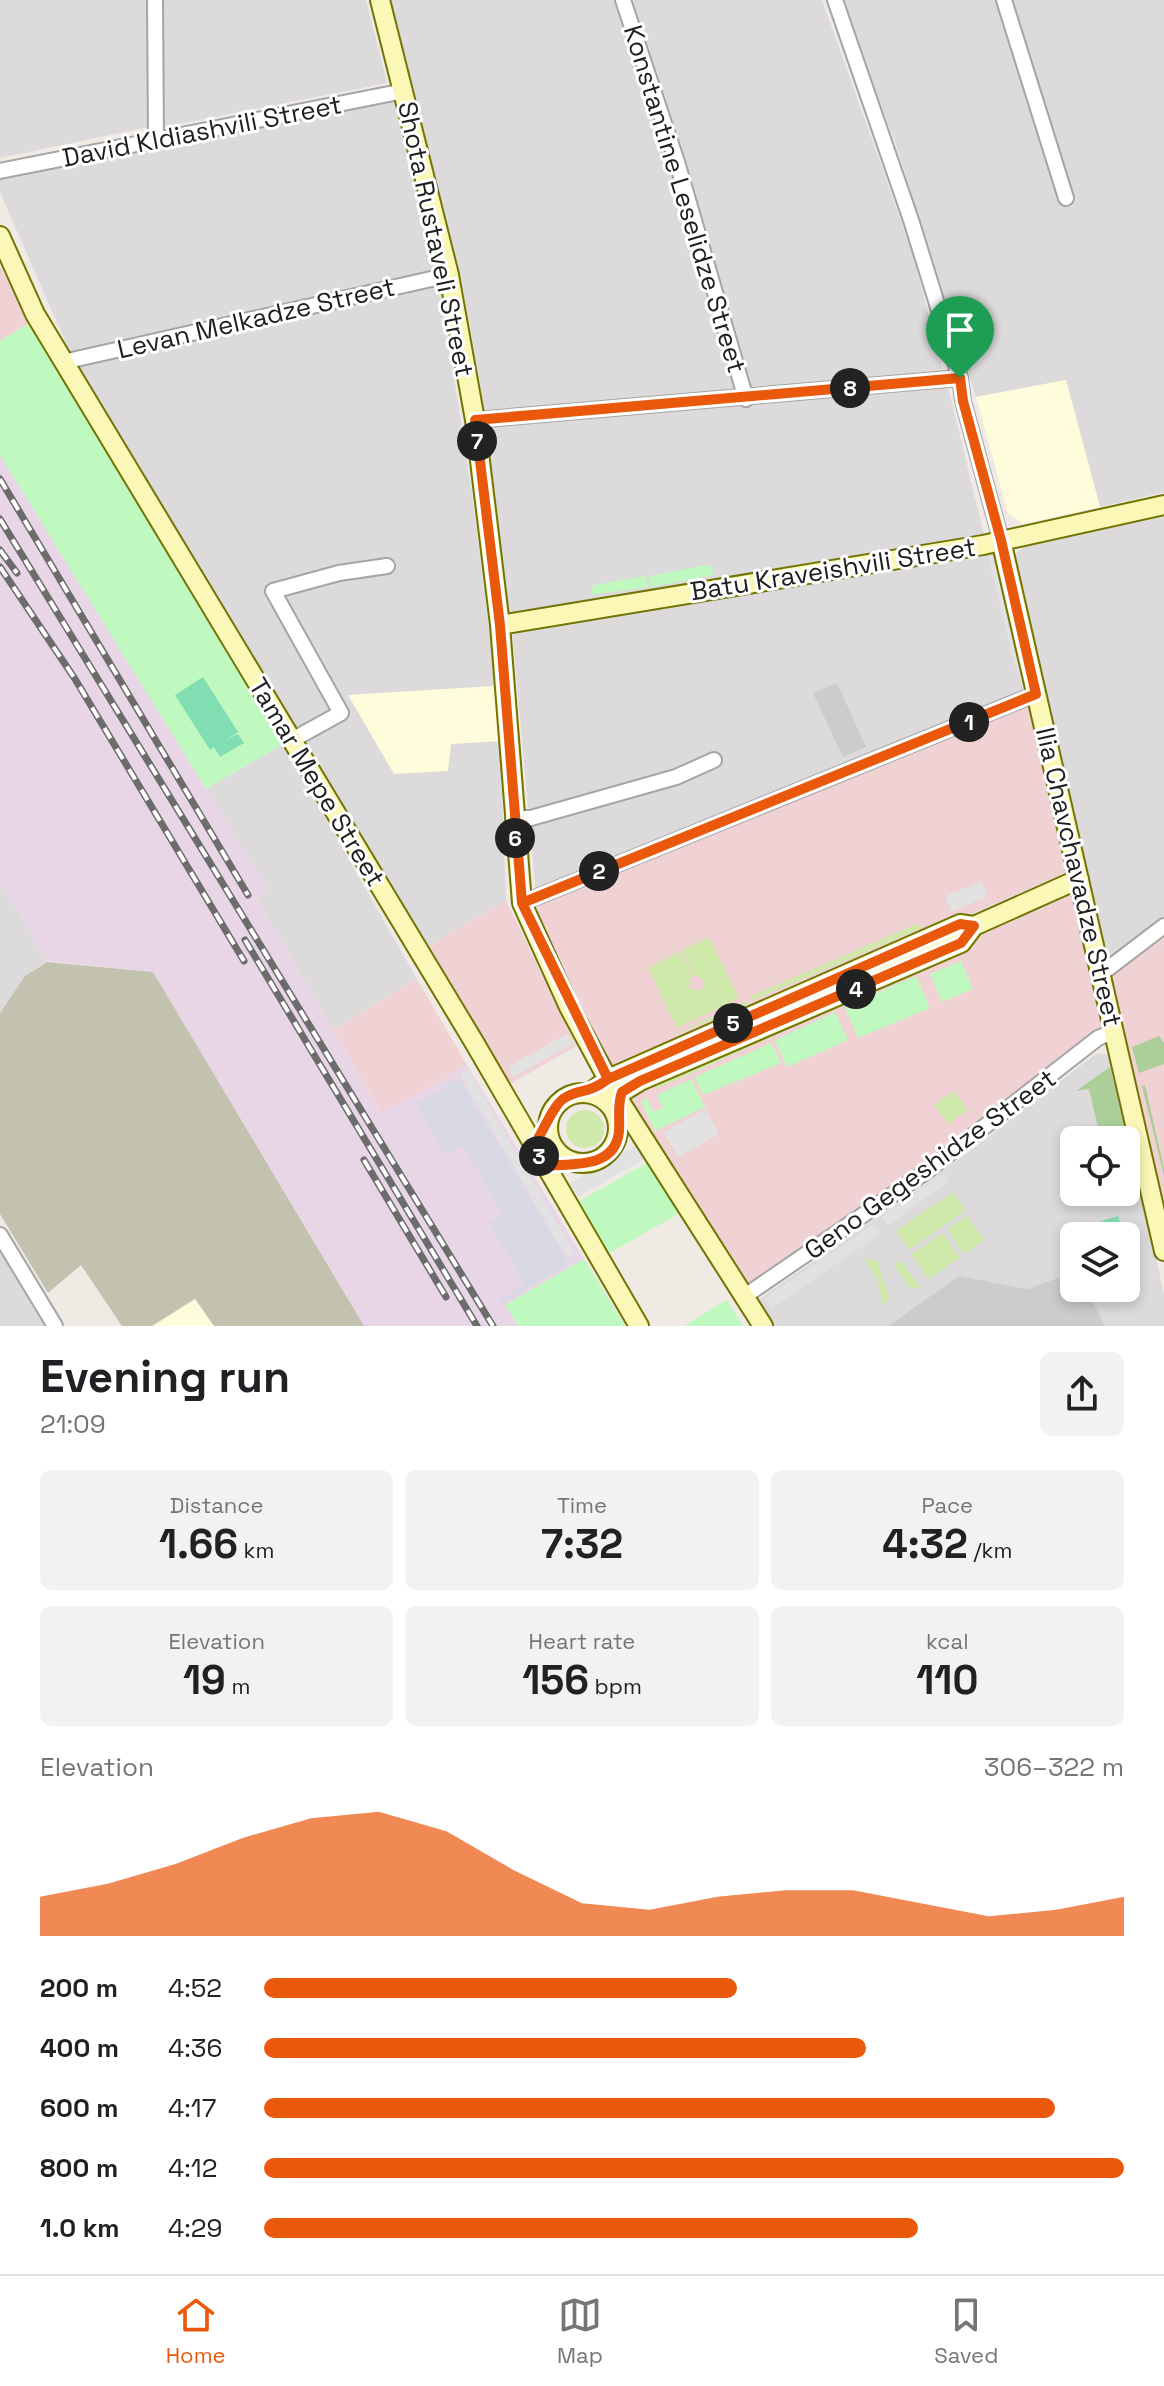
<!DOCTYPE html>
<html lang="en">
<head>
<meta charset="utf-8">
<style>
	:root { --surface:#fff; --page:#f2f2f2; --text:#202124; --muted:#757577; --line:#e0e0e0; --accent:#ea580c }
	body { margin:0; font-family:"Space Grotesk",sans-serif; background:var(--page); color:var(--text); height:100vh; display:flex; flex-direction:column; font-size:30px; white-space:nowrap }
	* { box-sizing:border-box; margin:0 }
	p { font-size:26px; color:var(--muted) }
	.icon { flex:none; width:44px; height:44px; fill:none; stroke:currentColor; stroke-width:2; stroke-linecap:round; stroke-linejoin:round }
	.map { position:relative; height:1326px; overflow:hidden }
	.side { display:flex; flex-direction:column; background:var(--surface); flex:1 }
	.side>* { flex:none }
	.fabs { position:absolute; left:1060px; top:1126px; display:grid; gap:16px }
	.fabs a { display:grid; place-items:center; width:80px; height:80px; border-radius:12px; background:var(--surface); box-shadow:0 4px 12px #0003; font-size:40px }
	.pin { position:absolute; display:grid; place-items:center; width:68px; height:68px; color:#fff; margin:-82px -34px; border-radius:50% 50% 50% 0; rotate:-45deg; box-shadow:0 0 8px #0007 }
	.pin .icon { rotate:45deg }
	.km { position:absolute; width:40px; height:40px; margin:-20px; border-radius:50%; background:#222; color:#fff; font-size:22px; line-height:40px; text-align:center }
	.round { display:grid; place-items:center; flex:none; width:84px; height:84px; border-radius:12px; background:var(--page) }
	.head { display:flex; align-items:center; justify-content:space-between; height:136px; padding:0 40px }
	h1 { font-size:44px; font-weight:700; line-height:60px }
	.stats { display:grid; grid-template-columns:repeat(3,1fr); gap:12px; height:136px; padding:8px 40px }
	.stats div { display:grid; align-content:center; border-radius:12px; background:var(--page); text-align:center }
	.stats b { font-size:40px; font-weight:700 }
	.stats small { font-size:22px; font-weight:400 }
	.stats p { font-size:22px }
	.chart { height:224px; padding:16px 40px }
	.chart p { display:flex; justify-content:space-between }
	.chart svg { width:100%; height:144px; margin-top:8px; fill:var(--accent); opacity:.7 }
	ul { padding:0 40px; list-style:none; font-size:26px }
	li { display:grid; grid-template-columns:128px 96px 1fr; align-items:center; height:60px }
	li i { height:20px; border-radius:10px; background:var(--accent) }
	.dock { display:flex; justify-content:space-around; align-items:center; height:112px; border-top:2px solid var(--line); background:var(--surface); font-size:22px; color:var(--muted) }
	.dock a { display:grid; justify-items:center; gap:4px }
	.dock .selected { color:var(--accent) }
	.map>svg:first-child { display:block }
	.residential { fill:#dcdadb; fill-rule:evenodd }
	.commercial { fill:#f0d2d4 }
	.industrial { fill:#e8d5e6 }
	.education { fill:#fffcdc }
	.religious { fill:#ccc }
	.construction { fill:#c3c2af }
	.grass { fill:#cee9a9 }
	.forest { fill:#acce98 }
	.park { fill:#c0f9c0 }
	.pitch { fill:#81deb3 }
	.parking { fill:#e2e2e2 }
	.plaza { fill:#d8d9e4 }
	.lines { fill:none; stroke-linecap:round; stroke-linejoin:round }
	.street-casing { stroke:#a5a5a5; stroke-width:18 }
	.secondary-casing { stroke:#727504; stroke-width:22 }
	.street { stroke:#fff; stroke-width:14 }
	.secondary { stroke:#faf7b7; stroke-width:18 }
	.rail-casing { stroke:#6c6c6c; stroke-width:7 }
	.rail { stroke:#fff; stroke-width:4; stroke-dasharray:12; stroke-linecap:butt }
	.route-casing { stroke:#fff; stroke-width:16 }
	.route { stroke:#ea580c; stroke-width:10 }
	.labels { text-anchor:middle; stroke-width:6; stroke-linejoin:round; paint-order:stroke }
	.street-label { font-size:26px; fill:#1e1e1e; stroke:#fff }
</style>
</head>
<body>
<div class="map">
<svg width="1164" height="1326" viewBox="0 0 1164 1326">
	<rect width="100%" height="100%" fill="#efeae3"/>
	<path class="residential" d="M0,0H152L153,126L0,158Z
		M163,0H366L387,83L163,127Z
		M387,0H618L736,389L485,412L462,281Z
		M629,0H822L913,254L943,372L748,392Z
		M841,0H1164V492L1100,507L1066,380L976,397L895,142Z
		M394,99L436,270L72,357L0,192V179Z
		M439,282L472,493L496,686L349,695L451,744L500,741L506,900L424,949L76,366Z
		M948,387L984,535L509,617L485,424Z
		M1164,517V919L1118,959L1107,962L1009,560L1030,542Z
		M988,552L1024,693L536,894L512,630Z
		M283,744L417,979L333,1030L257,899L269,891L206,789Z
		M0,882L47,961L25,976L0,1013Z
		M1097,1053L1112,1055L1164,1295V1326H1105L1086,1288H1126V1236H1074V1272L1027,1289L959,1276L888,1326H767L753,1303L932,1180ZM1074,1140H1126V1192H1074Z
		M0,1249L46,1326H0Z"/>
	<path class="commercial" d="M0,266L31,322L0,341Z
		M1030,701L1069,871L614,1072L536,913L541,903Z
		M1076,892L1109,1025L747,1292L626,1097Z
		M506,900L576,1046L507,1086L424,949Z
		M1164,938V1197H1162L1109,976Z
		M417,979L467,1065L382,1114L333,1030Z"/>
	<path class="industrial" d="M0,455L270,891L257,899L381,1113L467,1065L584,1259L505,1305L518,1326H364L153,972L47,961L0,882Z"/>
	<path class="education" d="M1066,380L1100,507L1023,524L1008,513L976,397Z
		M496,686L500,741L451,744L448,771L394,774L348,695Z
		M195,1298L214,1326H152Z"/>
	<path class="religious" d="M837,683L866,747L843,757L813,693Z
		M1074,1272V1288H1086L1105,1326H888L959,1276L1027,1289Z"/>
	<path class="construction" d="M47,962L153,972L364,1326H214L195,1299L152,1326H122L81,1265L48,1293L0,1214V1013L25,976Z"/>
	<path class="grass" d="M919,923L921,928L753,1000L751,996Z
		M709,937L739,998L677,1028L648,968L680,951L692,975L688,987L700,991L704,987L703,979L693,975L682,950Z
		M747,1001L749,1005L673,1035L676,1033Z
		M833,1006L834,1009L656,1089L655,1086Z
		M954,1091L968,1110L948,1124L934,1105Z
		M566 1129a19 19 0 1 1 38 0a19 19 0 1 1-38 0Z
		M953,1192L966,1210L909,1250L896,1231Z
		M967,1216L984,1240L964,1254L947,1229Z
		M943,1233L960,1258L928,1279L911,1254Z
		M864,1258L877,1261L889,1298L883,1306L877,1279Z
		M901,1260L920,1288H910L894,1265Z"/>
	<path class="forest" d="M1159,1036L1164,1043V1064L1139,1073L1132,1047Z
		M1110,1067L1138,1184L1126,1188V1140H1101L1089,1089L1076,1091Z
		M1145,1085L1164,1168V1176L1142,1086Z"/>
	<path class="park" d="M31,322L283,744L206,789L0,455V341Z
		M707,565H710L714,575L651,587L649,576Z
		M646,576L648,587L591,595L593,585Z
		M961,961L973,989L942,1002L930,974Z
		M916,976L930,1008L858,1038L845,1007Z
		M835,1012L848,1040L787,1067L775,1040Z
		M771,1043L781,1063L703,1095L695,1077Z
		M691,1079L705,1107L655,1131L641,1101L647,1098L654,1112L663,1108L657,1095Z
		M650,1161L680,1213L608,1254L578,1202Z
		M584,1259L625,1326H518L505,1305Z
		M727,1300L743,1326H684Z"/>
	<path class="pitch" d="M203,677L238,732L226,740L238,734L244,743L220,757L214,747L210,750L175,695Z
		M1118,1216L1124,1236H1074V1245L1070,1231Z"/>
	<path class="parking" d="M994,555L1021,666L1015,667L988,556Z
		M982,881L988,896L951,912L945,896Z
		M567,1034L573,1044L513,1077L508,1067Z
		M468,1070L575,1253L567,1258L460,1075Z
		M706,1109L719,1134L678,1157L664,1132Z
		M638,1144L646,1158L578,1197L570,1183Z
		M943,1174L949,1182L888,1225L882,1217Z
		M874,1224L881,1234L771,1308L765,1298Z"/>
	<path class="plaza" d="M459,1078L569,1264L502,1304L500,1300L525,1284L489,1223L503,1214L463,1146L446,1156L416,1104Z"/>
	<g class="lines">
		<g class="street-casing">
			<path id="street" d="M155,0L156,139
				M623,0L677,162L746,399
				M835,0L911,220L960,378L963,401L1001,540
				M1004,0L1066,198
				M0,171L404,91
				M63,362L449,275
				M475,420L960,378
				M292,740L341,713L273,591L339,573L387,566
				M513,818H531L676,777L714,760
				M522,903L1036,694
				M1101,974L1164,926
				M0,1235L55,1326
				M745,1296L930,1169L1098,1038L1115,1031"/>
		</g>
		<g class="secondary-casing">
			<path id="secondary" d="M380,0L449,275L475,420L500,625L522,903L569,1007L619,1100L763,1326
				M0,236L35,314L474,1042L639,1326
				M1001,540L1164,1251
				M500,625L983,545L1164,505
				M548 1128a35 35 0 1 1 70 0a35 35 0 1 1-70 0Z
				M590,1093L608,1079L960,924L974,926L1079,879
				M619,1100L622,1092L640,1081L961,943L974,926"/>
		</g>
		<use href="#street" class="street"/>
		<use href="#secondary" class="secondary"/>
		<g class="rail-casing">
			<path id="rail" d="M0,479L248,895
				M0,519L493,1326
				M0,550L17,573
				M0,567L75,679L244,961
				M245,940L477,1326
				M364,1160L446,1297"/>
		</g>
		<use href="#rail" class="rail"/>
	</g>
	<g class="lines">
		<g class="route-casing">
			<path id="route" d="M960,378L963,401L1001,540L1036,694L522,903L608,1079C587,1095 579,1088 563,1099C553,1106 542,1134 533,1147L545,1166C572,1163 616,1169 619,1131C620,1118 617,1105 622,1092L640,1081L961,943L974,926L960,924L608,1079L522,903L500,625L475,420L960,378"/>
		</g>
		<use href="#route" class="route"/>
	</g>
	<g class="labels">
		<g class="street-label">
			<text transform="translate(202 131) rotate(-11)" y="9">David Kldiashvili Street</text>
			<text transform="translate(685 199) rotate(73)" y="9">Konstantine Leselidze Street</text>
			<text transform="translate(436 239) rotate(78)" y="9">Shota Rustaveli Street</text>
			<text transform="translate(256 318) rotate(-13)" y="9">Levan Melkadze Street</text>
			<text transform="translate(833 569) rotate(-9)" y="9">Batu Kraveishvili Street</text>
			<text transform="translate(317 782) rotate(59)" y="9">Tamar Mepe Street</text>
			<text transform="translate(1079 877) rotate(77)" y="9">Ilia Chavchavadze Street</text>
			<text transform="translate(930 1164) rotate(-36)" y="9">Geno Gegeshidze Street</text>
		</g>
	</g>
</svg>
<div class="fabs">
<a><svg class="icon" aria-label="locate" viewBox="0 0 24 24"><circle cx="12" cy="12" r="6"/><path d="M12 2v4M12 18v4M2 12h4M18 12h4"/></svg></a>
<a><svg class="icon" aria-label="layers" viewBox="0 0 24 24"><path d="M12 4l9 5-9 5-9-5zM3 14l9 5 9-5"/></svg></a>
</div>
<div class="pin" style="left:960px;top:378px;background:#1e9e55"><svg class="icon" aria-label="arrive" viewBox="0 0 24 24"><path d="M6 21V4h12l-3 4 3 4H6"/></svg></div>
<b class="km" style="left:969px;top:722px">1</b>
<b class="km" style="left:599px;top:871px">2</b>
<b class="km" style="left:539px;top:1156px">3</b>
<b class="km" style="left:856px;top:989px">4</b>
<b class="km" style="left:733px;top:1023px">5</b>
<b class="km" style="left:515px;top:838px">6</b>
<b class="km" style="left:477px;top:441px">7</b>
<b class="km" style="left:850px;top:388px">8</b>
</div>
<section class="side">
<div class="head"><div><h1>Evening run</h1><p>21:09</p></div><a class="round"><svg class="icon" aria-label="share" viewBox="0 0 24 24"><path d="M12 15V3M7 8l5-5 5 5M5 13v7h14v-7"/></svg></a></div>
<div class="stats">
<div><p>Distance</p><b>1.66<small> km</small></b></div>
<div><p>Time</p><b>7:32</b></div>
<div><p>Pace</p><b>4:32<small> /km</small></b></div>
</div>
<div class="stats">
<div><p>Elevation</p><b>19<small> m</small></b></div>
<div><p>Heart rate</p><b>156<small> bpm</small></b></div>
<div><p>kcal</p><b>110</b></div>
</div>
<div class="chart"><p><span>Elevation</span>306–322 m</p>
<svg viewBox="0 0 160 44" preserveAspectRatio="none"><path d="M0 44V32L10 28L20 22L30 14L40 8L50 6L60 12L70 24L80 34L90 36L100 32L110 30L120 30L130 34L140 38L150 36L160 32V44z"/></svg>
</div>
<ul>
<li><b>200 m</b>4:52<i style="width:55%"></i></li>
<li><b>400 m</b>4:36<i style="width:70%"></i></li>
<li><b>600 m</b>4:17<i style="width:92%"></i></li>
<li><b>800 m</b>4:12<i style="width:100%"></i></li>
<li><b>1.0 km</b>4:29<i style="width:76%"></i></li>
</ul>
</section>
<nav class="dock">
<a class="selected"><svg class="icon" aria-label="home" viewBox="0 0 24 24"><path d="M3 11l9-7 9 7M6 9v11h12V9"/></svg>Home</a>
<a><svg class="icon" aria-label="map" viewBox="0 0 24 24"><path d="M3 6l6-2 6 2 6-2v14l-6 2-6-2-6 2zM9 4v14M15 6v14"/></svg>Map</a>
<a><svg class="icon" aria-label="saved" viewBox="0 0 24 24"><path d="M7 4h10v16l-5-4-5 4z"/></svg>Saved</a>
</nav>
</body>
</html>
